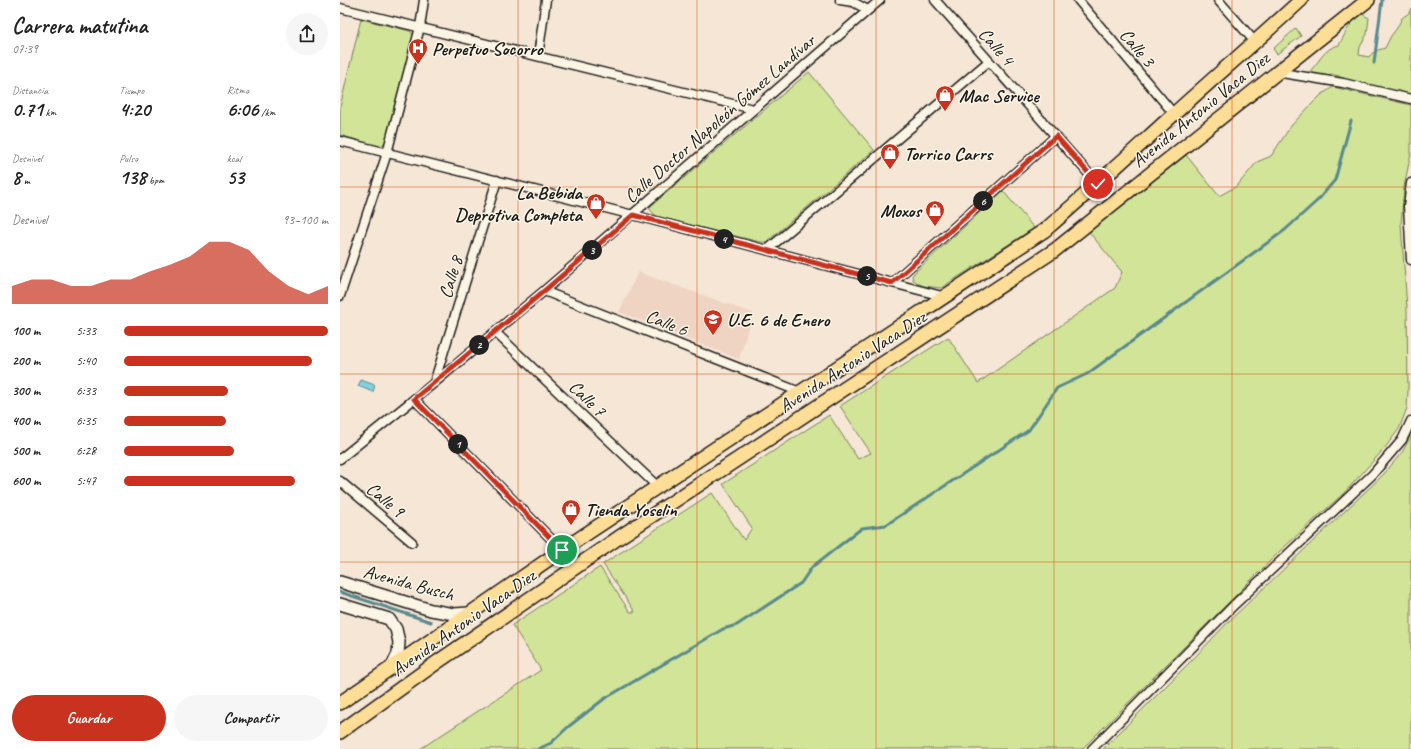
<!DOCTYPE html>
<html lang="es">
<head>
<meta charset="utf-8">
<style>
	:root { --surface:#fff; --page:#f6f6f6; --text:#222; --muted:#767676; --accent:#c8321e }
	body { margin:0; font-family:Caveat,sans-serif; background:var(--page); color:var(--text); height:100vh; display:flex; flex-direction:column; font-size:15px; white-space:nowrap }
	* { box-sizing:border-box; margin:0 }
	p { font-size:13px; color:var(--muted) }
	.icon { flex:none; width:22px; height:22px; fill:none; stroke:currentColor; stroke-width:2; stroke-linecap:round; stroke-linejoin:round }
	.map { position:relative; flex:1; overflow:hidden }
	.panel { display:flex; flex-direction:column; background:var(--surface); width:340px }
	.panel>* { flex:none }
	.pin { position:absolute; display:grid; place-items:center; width:34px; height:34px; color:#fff; margin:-17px; border:2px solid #fff; border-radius:50%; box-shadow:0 1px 4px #0007 }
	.km { position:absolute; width:20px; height:20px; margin:-10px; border-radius:50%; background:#222; color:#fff; font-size:11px; line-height:20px; text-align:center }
	.round { display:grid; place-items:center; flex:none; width:42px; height:42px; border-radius:21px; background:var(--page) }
	.summary { display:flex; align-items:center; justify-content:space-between; height:68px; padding:0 12px }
	h1 { font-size:22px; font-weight:600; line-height:30px }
	.stats { display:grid; grid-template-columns:repeat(3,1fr); gap:6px; height:68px; padding:4px 12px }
	.stats div { display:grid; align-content:center }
	.stats b { font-size:20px; font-weight:600 }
	.stats small { font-size:11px; font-weight:400 }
	.stats p { font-size:11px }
	.chart { height:112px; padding:8px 12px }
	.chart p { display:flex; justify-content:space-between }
	.chart svg { width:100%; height:72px; margin-top:4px; fill:var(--accent); opacity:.7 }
	.primary-button { display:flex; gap:8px; margin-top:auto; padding:8px 12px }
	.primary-button a { flex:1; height:46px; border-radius:24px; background:var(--accent); color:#fff; font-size:16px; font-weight:600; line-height:46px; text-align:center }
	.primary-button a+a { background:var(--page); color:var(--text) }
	ul { padding:0 12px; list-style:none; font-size:13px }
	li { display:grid; grid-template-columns:64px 48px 1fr; align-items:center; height:30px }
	li i { height:10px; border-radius:5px; background:var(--accent) }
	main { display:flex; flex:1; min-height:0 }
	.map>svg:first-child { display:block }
	.built { fill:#efd4c3 }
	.green { fill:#d1e498; stroke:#76805a }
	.water { fill:#81d2da; stroke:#59898e }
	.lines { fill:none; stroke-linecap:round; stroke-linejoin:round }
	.stream { stroke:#59898e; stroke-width:3 }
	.minor-casing { stroke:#1c1c1c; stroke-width:11 }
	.secondary-casing { stroke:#1c1c1c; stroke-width:14 }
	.trunk-casing { stroke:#1c1c1c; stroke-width:16 }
	.minor { stroke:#fcf5e5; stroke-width:8 }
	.secondary { stroke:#fcf5e5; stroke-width:11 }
	.trunk { stroke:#fedd96; stroke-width:13 }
	.route-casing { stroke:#fff; stroke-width:8 }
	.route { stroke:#c8321e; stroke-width:5 }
	.grid { fill:none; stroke:#de560d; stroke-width:1; stroke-opacity:0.55 }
	.labels { text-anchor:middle; stroke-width:3; stroke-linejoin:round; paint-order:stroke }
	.street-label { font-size:19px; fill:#1c1c1c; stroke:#fcf5e5 }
	.poi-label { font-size:19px; font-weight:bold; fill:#1c1c1c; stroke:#fcf5e5; text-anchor:start }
</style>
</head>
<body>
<main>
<section class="panel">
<div class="summary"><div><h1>Carrera matutina</h1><p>07:39</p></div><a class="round"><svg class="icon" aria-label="share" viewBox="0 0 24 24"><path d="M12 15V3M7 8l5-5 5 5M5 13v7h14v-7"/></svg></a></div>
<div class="stats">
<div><p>Distancia</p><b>0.71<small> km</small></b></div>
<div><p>Tiempo</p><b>4:20</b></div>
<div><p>Ritmo</p><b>6:06<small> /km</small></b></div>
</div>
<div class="stats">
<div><p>Desnivel</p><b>8<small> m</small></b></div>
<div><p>Pulso</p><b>138<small> bpm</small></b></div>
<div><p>kcal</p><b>53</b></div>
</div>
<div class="chart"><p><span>Desnivel</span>93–100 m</p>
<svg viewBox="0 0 160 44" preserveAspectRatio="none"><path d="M0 44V33L10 29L20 29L30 33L40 33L50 29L60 29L70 24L80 20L90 15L100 6L110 6L120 11L130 24L140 33L150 38L160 33V44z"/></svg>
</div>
<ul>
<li><b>100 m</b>5:33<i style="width:100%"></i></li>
<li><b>200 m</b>5:40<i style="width:92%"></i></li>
<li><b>300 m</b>6:33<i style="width:51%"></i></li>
<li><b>400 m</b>6:35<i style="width:50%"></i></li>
<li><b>500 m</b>6:28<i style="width:54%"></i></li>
<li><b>600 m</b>5:47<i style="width:84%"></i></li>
</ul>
<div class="primary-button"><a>Guardar</a><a>Compartir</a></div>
</section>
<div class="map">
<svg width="1071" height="749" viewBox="0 0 1071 749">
	<rect width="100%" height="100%" fill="#f6e6d6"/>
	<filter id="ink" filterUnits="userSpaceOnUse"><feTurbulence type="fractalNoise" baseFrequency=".025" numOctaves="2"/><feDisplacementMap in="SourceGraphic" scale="8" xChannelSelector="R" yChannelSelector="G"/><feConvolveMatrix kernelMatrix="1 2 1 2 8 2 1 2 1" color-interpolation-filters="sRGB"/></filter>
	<g filter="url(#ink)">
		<path class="built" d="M298,272L413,313L399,359L279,312Z"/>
		<path class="green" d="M1071,8V94L1069,95L1005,81L999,76L990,74L983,78L967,74C979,64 983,48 999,45C1006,33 1010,20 1022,14L1029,18L1027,34L1020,47L1019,55L1029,57C1033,51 1038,50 1045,48L1051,36L1057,28L1062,18L1069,13Z
			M21,19L70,31L74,36L47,140L41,146H37L0,135V107Z
			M956,28L961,36L937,54L933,49Z
			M469,72L534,150L430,239L426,242H420L318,217L313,213L309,208L312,205Z
			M993,87L1071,105V153L1064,187L1061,224L1067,308L1068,391L1067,408L1059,429L1044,449L1005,492L941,550L742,749H80L201,670L172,625L260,567L290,612H295L263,564L372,493L404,540L412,528L383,484L489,415L518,459L531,453L500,406L608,337L638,383L775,288L782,272L749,232L846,155L879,196L897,186L917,162L931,156L951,126L965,111L981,95Z
			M663,191L694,228L601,288L583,286L573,280L572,276L574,273Z
			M1071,435V749H763L855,657L888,622L1044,474L1063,451Z"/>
		<path class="water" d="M21,380L35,385L33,392L18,386Z"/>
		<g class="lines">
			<path class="stream" d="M1034,63L1042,0
				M0,592L91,622
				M198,749L211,743L228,727L264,699L383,629L397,625L461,583L472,567L522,528L546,525L689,430L717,388L747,374L945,230L978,200L995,180L1011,121"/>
			<g class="minor-casing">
				<path id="minor" d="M500,0L513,2L528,10
					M595,0L758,184
					M738,0L834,114
					M878,0L916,43
					M0,8L413,109
					M198,56L206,0
					M936,72L1003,83L1071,99
					M0,141L293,215L602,296
					M1071,183L1068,206L1071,260
					M427,250L649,61
					M552,283L716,136
					M204,291L460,392
					M0,296L47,153L80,27L84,0
					M155,332L318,487
					M94,383L157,180
					M74,399L222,550
					M0,459L94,383L204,291L540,0
					M0,481L72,542
					M752,749L894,605L1032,475L1062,440L1071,421"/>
			</g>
			<g class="secondary-casing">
				<path id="secondary" d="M0,582L91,610L114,614L129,613
					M0,604L49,619L56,629L59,642L58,654L52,666"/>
			</g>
			<g class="trunk-casing">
				<path id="trunk" d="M0,703L222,550L705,230C749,192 791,153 834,114C876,76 919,39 961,0
					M0,732L96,663L281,536L715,250L1028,0"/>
			</g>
			<use href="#minor" class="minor"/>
			<use href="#secondary" class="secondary"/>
			<use href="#trunk" class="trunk"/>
		</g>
	</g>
	<g class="lines" filter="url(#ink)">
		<g class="route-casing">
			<path id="route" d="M222,550L74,399L204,291L293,215L552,283L716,136L758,184"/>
		</g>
		<use href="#route" class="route"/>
	</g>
	<path class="grid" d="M178,0V749M357,0V749M536,0V749M714,0V749M892,0V749M0,187H1071M0,374H1071M0,562H1071"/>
	<defs>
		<g id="hospital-pin" transform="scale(1)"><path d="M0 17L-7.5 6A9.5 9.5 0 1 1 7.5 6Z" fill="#c8321e" stroke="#fcf5e5"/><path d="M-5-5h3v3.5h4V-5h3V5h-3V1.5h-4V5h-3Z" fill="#fff"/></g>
		<g id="shop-pin" transform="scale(1)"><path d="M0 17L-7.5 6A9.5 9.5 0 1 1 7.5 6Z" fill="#c8321e" stroke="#fcf5e5"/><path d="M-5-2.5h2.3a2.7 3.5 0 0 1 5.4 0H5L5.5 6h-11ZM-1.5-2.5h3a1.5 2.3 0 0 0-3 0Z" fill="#fff"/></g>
		<g id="school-pin" transform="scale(1)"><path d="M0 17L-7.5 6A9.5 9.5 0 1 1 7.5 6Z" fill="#c8321e" stroke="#fcf5e5"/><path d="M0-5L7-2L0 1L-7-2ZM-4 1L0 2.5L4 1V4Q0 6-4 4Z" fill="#fff"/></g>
	</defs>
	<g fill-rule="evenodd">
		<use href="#hospital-pin" x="78" y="48"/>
		<use href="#shop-pin" x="605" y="95"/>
		<use href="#shop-pin" x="550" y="153"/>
		<use href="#shop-pin" x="256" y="203"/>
		<use href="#shop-pin" x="595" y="210"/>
		<use href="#school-pin" x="373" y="319"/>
		<use href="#shop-pin" x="231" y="509"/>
	</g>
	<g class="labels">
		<g class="street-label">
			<text transform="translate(657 46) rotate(49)" y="7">Calle 4</text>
			<text transform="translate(798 47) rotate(50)" y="7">Calle 3</text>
			<text transform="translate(860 109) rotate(-39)" y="7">Avenida Antonio Vaca Diez</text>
			<text transform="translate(379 118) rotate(-41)" y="7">Calle Doctor Napoleón Gómez Landívar</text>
			<text transform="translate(110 277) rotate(-73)" y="7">Calle 8</text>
			<text transform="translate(327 322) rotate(22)" y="7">Calle 6</text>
			<text transform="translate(512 361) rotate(-33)" y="7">Avenida Antonio Vaca Diez</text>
			<text transform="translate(248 398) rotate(44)" y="7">Calle 7</text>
			<text transform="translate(46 499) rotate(40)" y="7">Calle 9</text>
			<text transform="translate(69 582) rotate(15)" y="7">Avenida Busch</text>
			<text transform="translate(123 622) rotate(-35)" y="7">Avenida Antonio Vaca Diez</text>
		</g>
		<g class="poi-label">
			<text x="92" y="55">Perpetuo Socorro</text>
			<text x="619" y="102">Mac Service</text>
			<text x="564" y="160">Torrico Carrs</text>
			<text x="242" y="199" text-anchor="end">La Bebida<tspan x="242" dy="22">Deprotiva Completa</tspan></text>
			<text x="581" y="217" text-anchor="end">Moxos</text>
			<text x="387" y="326">U.E. 6 de Enero</text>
			<text x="245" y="516">Tienda Yoselin</text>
		</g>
	</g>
</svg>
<div class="pin" style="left:222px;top:550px;background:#1e9e55"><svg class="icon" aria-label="arrive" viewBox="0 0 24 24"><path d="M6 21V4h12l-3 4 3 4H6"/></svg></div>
<div class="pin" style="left:758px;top:184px;background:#d93025"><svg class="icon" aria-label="check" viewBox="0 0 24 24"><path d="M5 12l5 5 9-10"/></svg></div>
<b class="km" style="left:118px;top:444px">1</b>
<b class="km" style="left:139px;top:345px">2</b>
<b class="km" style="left:252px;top:250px">3</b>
<b class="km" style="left:384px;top:239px">4</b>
<b class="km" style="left:527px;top:276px">5</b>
<b class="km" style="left:643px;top:201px">6</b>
</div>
</main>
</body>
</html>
